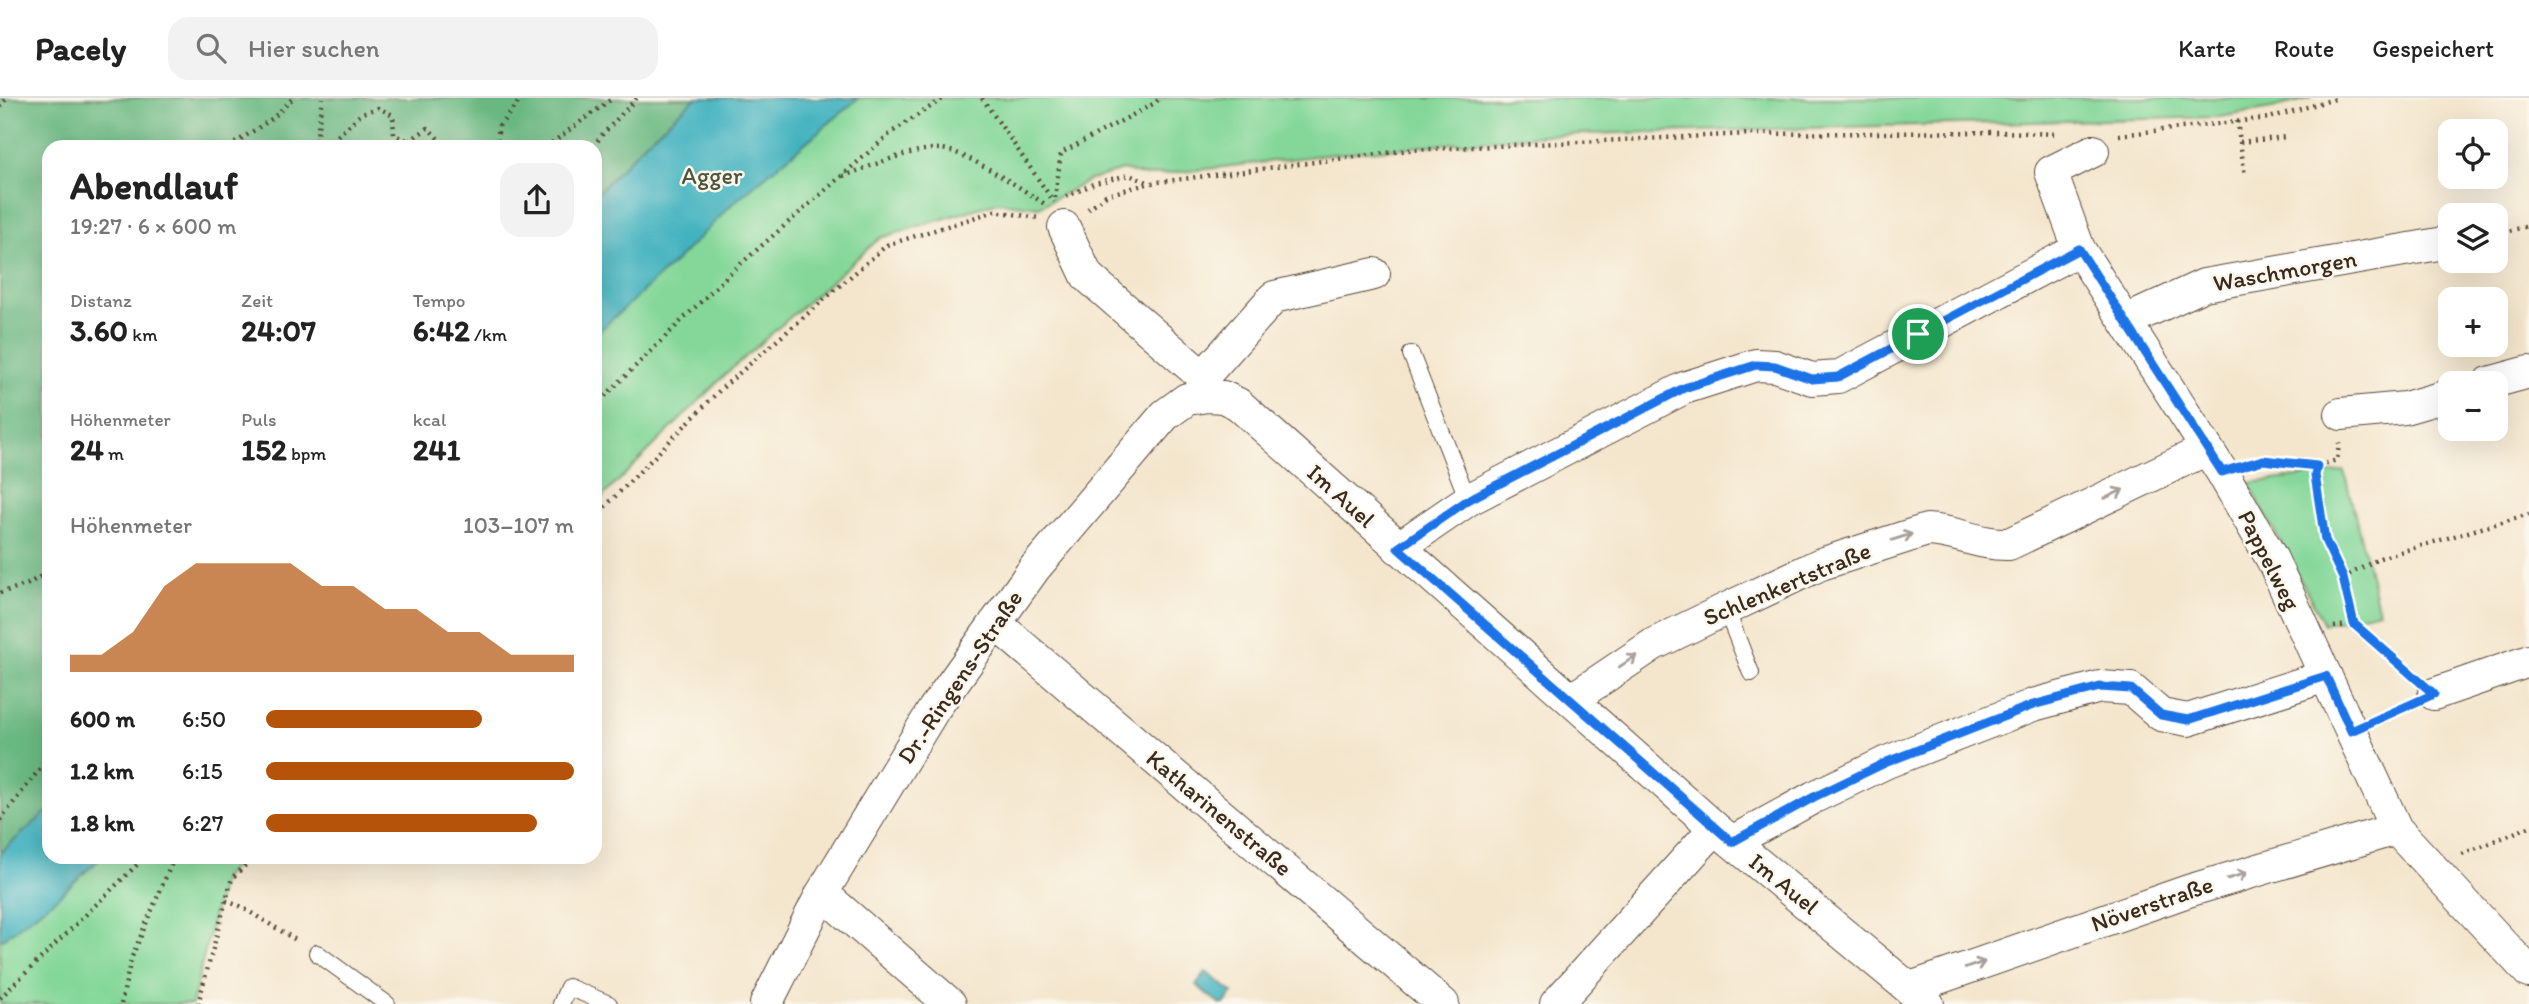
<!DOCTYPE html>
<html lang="de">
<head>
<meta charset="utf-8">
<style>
	:root { --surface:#fff; --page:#f2f2f2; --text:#222; --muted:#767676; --line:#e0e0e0; --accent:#b45309 }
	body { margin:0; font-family:Itim,sans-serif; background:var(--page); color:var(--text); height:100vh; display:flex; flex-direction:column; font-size:26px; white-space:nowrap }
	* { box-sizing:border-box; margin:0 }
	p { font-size:23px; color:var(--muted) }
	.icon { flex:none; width:38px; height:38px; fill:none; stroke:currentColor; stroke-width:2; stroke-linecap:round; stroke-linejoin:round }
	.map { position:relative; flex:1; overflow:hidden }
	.sheet { position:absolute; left:42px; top:42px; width:560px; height:724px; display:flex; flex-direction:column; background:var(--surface); border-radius:21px; box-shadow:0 7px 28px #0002 }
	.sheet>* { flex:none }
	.fabs { position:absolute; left:2438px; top:21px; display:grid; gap:14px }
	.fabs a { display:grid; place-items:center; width:70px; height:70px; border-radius:14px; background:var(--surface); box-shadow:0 7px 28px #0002; font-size:35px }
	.pin { position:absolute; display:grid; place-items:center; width:60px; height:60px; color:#fff; margin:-30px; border:4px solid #fff; border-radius:50%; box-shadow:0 2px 7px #0007 }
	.round { display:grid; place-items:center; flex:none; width:74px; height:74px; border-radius:21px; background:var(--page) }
	.overview { display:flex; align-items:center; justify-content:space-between; height:119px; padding:0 28px }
	h1 { font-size:38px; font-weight:800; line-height:52px }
	.figures { display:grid; grid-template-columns:repeat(3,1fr); gap:10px; height:119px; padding:7px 28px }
	.figures div { display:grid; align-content:center }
	.figures b { font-size:30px; font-weight:800 }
	.figures small { font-size:19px; font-weight:400 }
	.figures p { font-size:19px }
	.chart { height:196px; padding:14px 28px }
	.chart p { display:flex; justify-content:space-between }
	.chart svg { width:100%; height:126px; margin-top:7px; fill:var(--accent); opacity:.7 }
	ul { padding:0 28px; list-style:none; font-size:23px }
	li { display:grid; grid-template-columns:112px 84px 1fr; align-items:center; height:52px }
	li i { height:18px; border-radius:9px; background:var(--accent) }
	header { display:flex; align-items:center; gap:42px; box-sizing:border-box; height:98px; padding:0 35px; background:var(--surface); border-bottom:2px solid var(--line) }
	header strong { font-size:33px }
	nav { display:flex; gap:38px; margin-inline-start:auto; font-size:24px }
	.search { width:490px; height:63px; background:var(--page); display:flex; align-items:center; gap:18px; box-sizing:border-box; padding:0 24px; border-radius:21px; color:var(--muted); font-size:26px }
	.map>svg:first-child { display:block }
	.green { fill:#84d799; stroke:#60805c; stroke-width:2 }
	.forest { fill:#6bb881; stroke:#537150; stroke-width:2 }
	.water { fill:#43b2bf; stroke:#3f6e6e; stroke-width:2 }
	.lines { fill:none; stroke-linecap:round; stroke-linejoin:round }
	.lane-casing { stroke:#574638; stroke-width:18 }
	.street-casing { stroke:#574638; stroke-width:34 }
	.path { stroke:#574638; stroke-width:4.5; stroke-dasharray:2 5; stroke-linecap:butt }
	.lane { stroke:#fff; stroke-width:16 }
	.street { stroke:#fff; stroke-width:32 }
	.oneway { stroke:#a79f9a }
	.route-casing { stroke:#fff; stroke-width:14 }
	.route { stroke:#1a73e8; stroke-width:9 }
	.labels { text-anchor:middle; stroke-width:5; stroke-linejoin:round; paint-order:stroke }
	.park-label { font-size:24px; fill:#4d553d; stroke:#fbf7ec }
	.street-label { font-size:24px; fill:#3b2a1e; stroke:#fbf7ec }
</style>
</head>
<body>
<header>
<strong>Pacely</strong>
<div class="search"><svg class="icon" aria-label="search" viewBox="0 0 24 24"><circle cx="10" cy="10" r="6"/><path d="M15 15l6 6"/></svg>Hier suchen</div>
<nav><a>Karte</a><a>Route</a><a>Gespeichert</a></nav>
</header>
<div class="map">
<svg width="2529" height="906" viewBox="0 0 2529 906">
	<rect width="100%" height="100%" fill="#fbf7ec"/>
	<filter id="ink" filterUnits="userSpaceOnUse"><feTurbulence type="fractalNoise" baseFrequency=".0143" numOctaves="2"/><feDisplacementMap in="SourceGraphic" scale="14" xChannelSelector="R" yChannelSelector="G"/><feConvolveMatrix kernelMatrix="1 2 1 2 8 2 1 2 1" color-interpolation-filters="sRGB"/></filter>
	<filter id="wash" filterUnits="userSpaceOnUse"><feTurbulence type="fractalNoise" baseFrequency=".00686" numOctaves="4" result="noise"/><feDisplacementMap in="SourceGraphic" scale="28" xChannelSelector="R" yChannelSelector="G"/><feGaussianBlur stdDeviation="1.57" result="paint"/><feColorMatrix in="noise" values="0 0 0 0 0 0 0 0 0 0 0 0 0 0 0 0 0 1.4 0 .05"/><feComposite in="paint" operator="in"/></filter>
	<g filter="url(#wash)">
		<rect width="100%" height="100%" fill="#f4e6cd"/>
		<path class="green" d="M725,0H2312L2272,10L2220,19L1543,37L1324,57L1147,78L1122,72L1090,82L1039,109L998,104L880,140L728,274L595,406V120Z
			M2344,373L2379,513L2324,526L2249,385Z
			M49,661V760H244L223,780L192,906H0V715Z"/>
		<path class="forest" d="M0,0H696L650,40L595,98V49H49V712L0,755Z"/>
		<path class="water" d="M696,0H859L733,105L678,161L595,237V98L650,40Z
			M49,712V760H101L59,798L0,843V755Z
			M1206,874L1233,895L1224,906H1220L1196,887Z"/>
	</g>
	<g filter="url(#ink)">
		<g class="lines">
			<g class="lane-casing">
				<path id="lane" d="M1411,256L1468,402
					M1726,511L1751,575
					M317,855L387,906
					M561,906L568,889L609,906"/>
			</g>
			<g class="street-casing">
				<path id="street" d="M2093,53L2051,74L2079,151L2222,374L2272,461L2396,731L2529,874
					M1064,129L1087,178L1203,279L1208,298
					M2126,223L2204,187L2450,144
					M1203,279L1274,199L1374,176
					M2489,285L2529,274
					M2341,316L2405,310L2450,297
					M1398,450L1468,402L1684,290L1756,267L1775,268L1812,281L1838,279L2079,151
					M995,525L1443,906
					M2434,596L2529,563
					M1572,601L1654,546L1726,511L1821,466L1927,432C1957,433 1978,447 2009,446L2207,351
					M1732,744L1814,699L1887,664L2033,607L2100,589L2131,591L2161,617L2188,622L2326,578
					M822,795L950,906
					M1910,890L2188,793L2396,731
					M766,906L822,795L934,611L1034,471L1165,317L1187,301L1208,298L1223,299L1238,306L1715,730L1928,906
					M1556,906L1715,730"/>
			</g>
			<path class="path" d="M982,0L1054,104
				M0,9L7,0
				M2237,23L2245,78
				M2119,37L2269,20L2338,0
				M2240,44L2287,39
				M229,49L273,20L293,0
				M314,49L317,38L322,0
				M331,49V44L362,15L378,10L393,17L394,37L409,43
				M406,49L409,43L428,30L446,49
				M496,49L499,28L522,0
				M546,49L613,0
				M594,49L600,39L637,0
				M843,78C870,69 914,49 941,51C963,52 1026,93 1046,107
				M1066,99L1095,85L1129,77L1150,85
				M1055,100L1061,55L1155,5L1160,0
				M1088,111L1106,97L1151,85L1409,52L1749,36L2000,34L2058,36
				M2496,136L2529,128
				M595,308L728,177L892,34L944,0
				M2250,366L2263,362L2317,368L2337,362L2339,345
				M2317,368L2315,377L2325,442L2343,480L2354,526L2414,577
				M595,419L721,291L887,147L995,113L1038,120
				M2343,480L2380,460L2529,416
				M0,495L28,486L49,473
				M2334,529L2354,526
				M2379,621L2409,607
				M0,722L49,659
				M2462,756L2529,729
				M226,803L240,808L299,844
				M0,900L144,760
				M121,906L131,861L174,760
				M198,906L232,780L253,760"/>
			<use href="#lane" class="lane"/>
			<use href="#street" class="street"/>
		</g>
		<defs><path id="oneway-shaft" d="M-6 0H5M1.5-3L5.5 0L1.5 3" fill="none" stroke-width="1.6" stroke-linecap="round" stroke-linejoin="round" transform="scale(1.75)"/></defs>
		<g class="oneway">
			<use href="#oneway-shaft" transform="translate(2114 396) rotate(-26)"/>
			<use href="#oneway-shaft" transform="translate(1902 439) rotate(-17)"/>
			<use href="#oneway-shaft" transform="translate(1628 563) rotate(-34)"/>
			<use href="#oneway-shaft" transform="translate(2237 778) rotate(-17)"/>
			<use href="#oneway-shaft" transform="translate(1975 867) rotate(-19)"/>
		</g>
	</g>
	<g class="lines" filter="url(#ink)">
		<g class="route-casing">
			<path id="route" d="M2079,151L2222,374L2263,362L2317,368L2315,377L2325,442L2343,480L2354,526L2434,596L2351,633L2326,578L2188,622L2161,617L2131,591L2100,589L2033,607L1887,664L1814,699L1732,744L1398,450L1468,402L1684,290L1756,267L1775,268L1812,281L1838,279Z"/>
		</g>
		<use href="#route" class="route"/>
	</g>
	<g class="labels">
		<g class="park-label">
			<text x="712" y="86">Agger</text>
		</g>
		<g class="street-label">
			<text transform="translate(2285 173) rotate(-10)" y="8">Waschmorgen</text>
			<text transform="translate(1341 398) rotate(42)" y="8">Im Auel</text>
			<text transform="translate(2269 462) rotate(63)" y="8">Pappelweg</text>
			<text transform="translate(1787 486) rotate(-23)" y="8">Schlenkertstraße</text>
			<text transform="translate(960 579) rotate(-56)" y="8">Dr.-Ringens-Straße</text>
			<text transform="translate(1219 715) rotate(40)" y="8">Katharinenstraße</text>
			<text transform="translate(1784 786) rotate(39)" y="8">Im Auel</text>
			<text transform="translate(2152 806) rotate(-19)" y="8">Növerstraße</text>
		</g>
	</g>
</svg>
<div class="fabs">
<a><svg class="icon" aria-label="locate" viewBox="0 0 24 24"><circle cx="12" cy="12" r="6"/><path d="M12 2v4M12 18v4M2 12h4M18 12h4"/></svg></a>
<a><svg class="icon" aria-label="layers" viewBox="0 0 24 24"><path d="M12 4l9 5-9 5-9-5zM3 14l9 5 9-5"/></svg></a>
<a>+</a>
<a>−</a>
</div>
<div class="pin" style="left:1918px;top:236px;background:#1e9e55"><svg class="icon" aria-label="arrive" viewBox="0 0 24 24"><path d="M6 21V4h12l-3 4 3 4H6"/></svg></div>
<section class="sheet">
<div class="overview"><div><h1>Abendlauf</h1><p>19:27 · 6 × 600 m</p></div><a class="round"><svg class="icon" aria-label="share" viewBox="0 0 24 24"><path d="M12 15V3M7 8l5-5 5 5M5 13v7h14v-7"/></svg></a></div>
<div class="figures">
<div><p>Distanz</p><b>3.60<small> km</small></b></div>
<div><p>Zeit</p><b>24:07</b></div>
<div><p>Tempo</p><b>6:42<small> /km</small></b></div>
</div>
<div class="figures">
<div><p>Höhenmeter</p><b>24<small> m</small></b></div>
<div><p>Puls</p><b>152<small> bpm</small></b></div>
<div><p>kcal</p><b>241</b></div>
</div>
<div class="chart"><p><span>Höhenmeter</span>103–107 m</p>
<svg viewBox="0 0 160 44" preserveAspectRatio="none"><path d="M0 44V38L10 38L20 30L30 14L40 6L50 6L60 6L70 6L80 14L90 14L100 22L110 22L120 30L130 30L140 38L150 38L160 38V44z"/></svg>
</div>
<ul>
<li><b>600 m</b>6:50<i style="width:70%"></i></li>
<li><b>1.2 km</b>6:15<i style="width:100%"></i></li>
<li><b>1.8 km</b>6:27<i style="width:88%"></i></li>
</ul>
</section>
</div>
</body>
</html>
